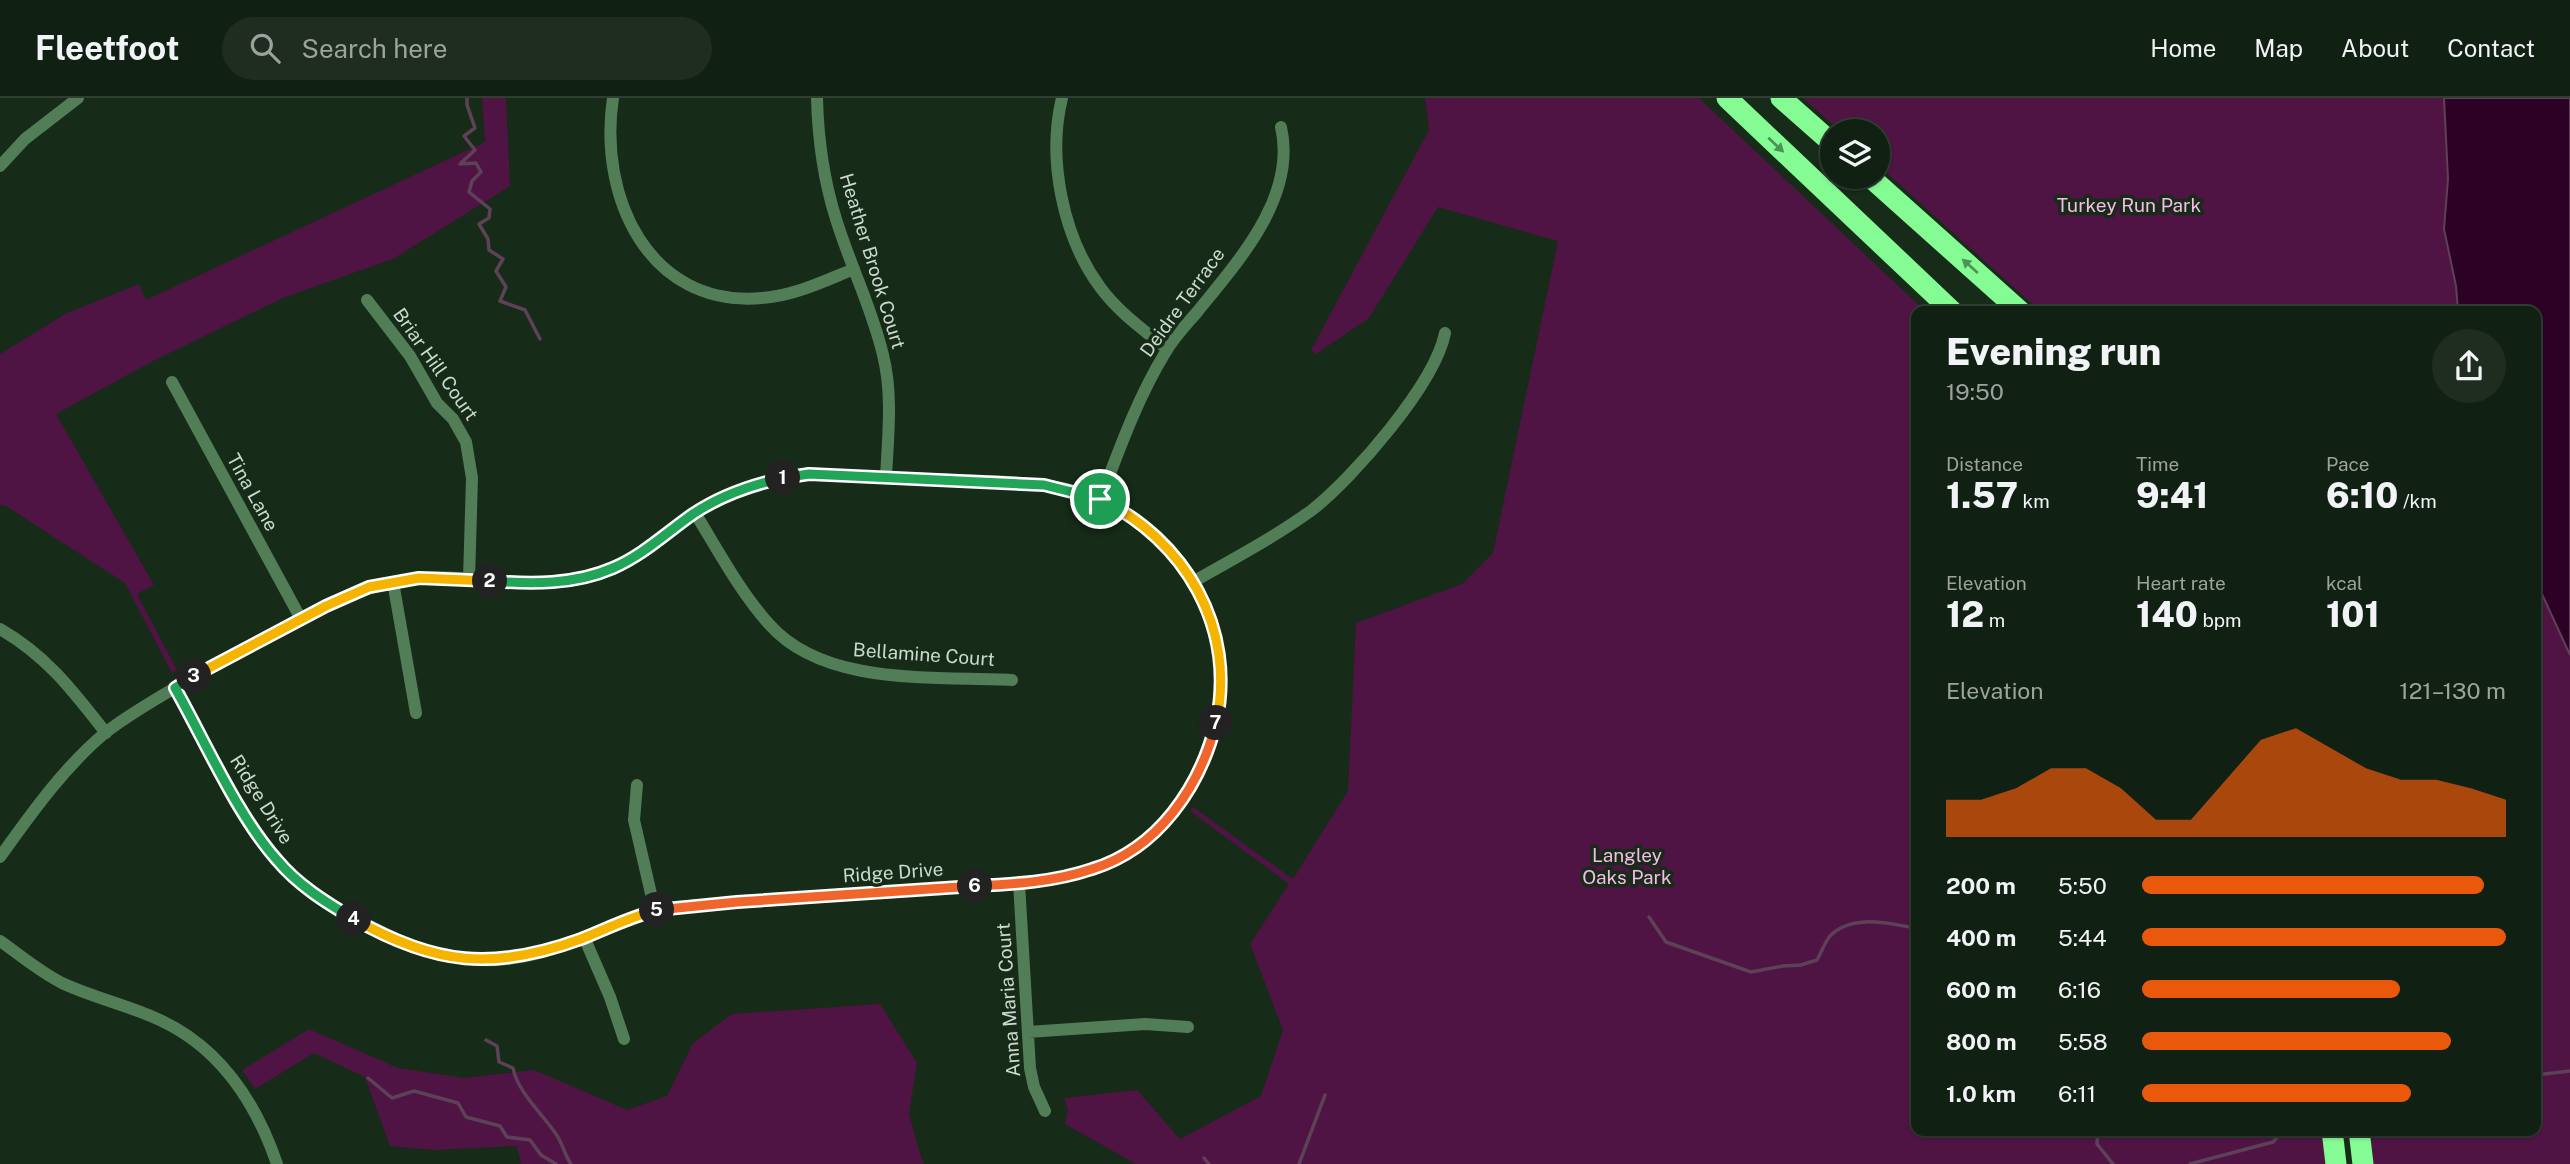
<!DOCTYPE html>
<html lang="en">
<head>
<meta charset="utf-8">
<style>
	:root { --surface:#102012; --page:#1e2d20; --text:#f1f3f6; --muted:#9ca39f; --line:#303e32; --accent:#ea580c }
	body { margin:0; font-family:"Public Sans",sans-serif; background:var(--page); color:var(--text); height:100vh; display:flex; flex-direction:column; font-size:26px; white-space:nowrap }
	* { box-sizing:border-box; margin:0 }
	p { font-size:23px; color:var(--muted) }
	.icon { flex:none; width:38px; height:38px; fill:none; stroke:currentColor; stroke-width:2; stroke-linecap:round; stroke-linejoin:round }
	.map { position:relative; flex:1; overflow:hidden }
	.drawer { position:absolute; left:1911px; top:208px; width:630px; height:830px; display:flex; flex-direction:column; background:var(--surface); border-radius:14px; box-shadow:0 2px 5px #0004,0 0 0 2px var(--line) }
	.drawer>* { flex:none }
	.buttons { position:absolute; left:1820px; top:21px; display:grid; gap:14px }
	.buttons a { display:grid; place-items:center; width:70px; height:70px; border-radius:50%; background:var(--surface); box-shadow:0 2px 5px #0004,0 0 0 2px var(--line); font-size:35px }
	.pin { position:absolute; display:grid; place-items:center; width:60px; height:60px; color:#fff; margin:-30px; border:4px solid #fff; border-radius:50%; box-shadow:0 2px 7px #0007 }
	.km { position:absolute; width:35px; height:35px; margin:-18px; border-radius:50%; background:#222; color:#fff; font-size:19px; line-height:35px; text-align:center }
	.round { display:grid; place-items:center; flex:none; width:74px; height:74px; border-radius:37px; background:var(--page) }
	.head { display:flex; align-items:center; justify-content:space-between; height:119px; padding:0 35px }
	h1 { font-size:38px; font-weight:800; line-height:52px }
	.stats { display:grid; grid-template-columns:repeat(3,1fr); gap:10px; height:119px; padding:7px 35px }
	.stats div { display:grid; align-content:center }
	.stats b { font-size:35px; font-weight:800 }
	.stats small { font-size:19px; font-weight:400 }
	.stats p { font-size:19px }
	.chart { height:196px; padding:14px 35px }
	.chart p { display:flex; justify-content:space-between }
	.chart svg { width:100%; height:126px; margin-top:7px; fill:var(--accent); opacity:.7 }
	ul { padding:0 35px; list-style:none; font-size:23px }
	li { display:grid; grid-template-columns:112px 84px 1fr; align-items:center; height:52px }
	li i { height:18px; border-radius:9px; background:var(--accent) }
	header { display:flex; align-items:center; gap:42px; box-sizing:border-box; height:98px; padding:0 35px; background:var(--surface); border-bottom:2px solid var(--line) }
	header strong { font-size:33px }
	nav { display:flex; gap:38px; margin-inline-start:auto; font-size:24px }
	.search { width:490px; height:63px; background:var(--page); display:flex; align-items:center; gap:18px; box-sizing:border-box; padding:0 24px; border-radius:38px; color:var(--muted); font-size:26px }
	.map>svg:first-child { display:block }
	.green { fill:#4f1444 }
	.water { fill:#2d0025; stroke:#5d4157; stroke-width:2 }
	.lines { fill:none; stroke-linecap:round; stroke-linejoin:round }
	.stream { stroke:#5d4157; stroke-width:3.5 }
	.street { stroke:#517e56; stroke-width:12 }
	.highway { stroke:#85fb94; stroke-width:21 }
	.oneway { fill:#4e9356 }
	.split-1-casing { stroke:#fff; stroke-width:14 }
	.split-2-casing { stroke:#fff; stroke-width:14 }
	.split-3-casing { stroke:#fff; stroke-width:14 }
	.split-4-casing { stroke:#fff; stroke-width:14 }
	.split-5-casing { stroke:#fff; stroke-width:14 }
	.split-6-casing { stroke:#fff; stroke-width:14 }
	.split-7-casing { stroke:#fff; stroke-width:14 }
	.split-8-casing { stroke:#fff; stroke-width:14 }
	.split-1 { stroke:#22a559; stroke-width:9 }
	.split-2 { stroke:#22a559; stroke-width:9 }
	.split-3 { stroke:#f5b400; stroke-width:9 }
	.split-4 { stroke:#22a559; stroke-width:9 }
	.split-5 { stroke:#f5b400; stroke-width:9 }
	.split-6 { stroke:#f0652b; stroke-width:9 }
	.split-7 { stroke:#f0652b; stroke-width:9 }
	.split-8 { stroke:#f5b400; stroke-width:9 }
	.labels { text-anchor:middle; stroke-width:7; stroke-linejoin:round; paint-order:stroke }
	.park-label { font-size:19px; fill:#f6bbe6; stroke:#162b18 }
	.street-label { font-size:19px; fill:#ccdacd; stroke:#162b18 }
</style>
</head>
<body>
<header>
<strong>Fleetfoot</strong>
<div class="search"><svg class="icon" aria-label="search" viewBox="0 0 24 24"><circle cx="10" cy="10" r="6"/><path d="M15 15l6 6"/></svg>Search here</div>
<nav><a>Home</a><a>Map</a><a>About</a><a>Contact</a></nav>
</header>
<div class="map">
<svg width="2570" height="1066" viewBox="0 0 2570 1066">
	<rect width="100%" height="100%" fill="#162b18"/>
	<path class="green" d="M482,0H506L510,88L393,161L285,199L153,263L56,316L154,487L137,496L177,572L172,575L125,485L6,408L0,407V256L67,215L139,186L146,202L485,44Z
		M1425,0H1699L1925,213L1916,214V1032L2323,1033L2327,1066H1136L1065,1026L1068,1012L1064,1000L1137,992L1180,1041L1261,998L1283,932L1250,846L1289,786L1190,713L1193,709L1293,781L1348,693L1356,525L1462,486L1493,455L1558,143L1438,109L1369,220L1316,256L1311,252L1429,32Z
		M1803,0H2444L2448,81L2444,131L2456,188L2458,213H2040L1878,67V33H1840Z
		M2536,483L2570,557V1066H2373L2370,1033L2536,1032Z
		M880,906L917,965L909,1016L919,1053L924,1066H521L517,1048L434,1052L390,1048L365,979L314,955L255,991L242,972L309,931L398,970L464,980L534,972L627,1012L667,998L693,945L732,916Z"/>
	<path class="water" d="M2444,0H2570V557L2536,483V214L2458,213L2456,188L2444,131L2448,81Z"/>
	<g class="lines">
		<path class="stream" d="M467,0V7L475,30L464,38L475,52L460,66L476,65L481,74L472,83L469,94L490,111L489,120L479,126L488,141L489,152L503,161L496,173L506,189L500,203L525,212L540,241
			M1649,819L1666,844L1751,874L1783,868L1801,867L1817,862C1821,855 1825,844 1830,838C1852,815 1890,826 1916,830
			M486,942L497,948L499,964L513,970C518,995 542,1015 556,1036C563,1046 564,1056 571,1066
			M2536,977L2570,973
			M368,980L392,1000L414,993L458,1005L466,1019L500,1028L507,1039L530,1042L541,1057L556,1066
			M2098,1032L2097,1046L2113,1066
			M1204,1060L1209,1066
			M1299,1066L1325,997
			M2190,1066L2273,1044L2284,1032"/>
		<path class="street" d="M613,0C598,98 648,210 762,200C794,198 824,183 854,171
			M817,0C818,40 824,83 836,121C850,167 872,210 883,257C893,296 888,339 886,379
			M1062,0C1047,61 1063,139 1100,189C1118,214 1144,232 1167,251
			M0,68L25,41L78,0
			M367,202L410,258L437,305L453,321L466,344L472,380L469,481
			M172,284L301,521
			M1100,402C1119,352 1137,301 1165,255C1174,239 1187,226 1198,213C1239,162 1297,99 1281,29
			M695,415C718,452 740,494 769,526C824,589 936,578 1012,582
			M393,484L416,615
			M1193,484C1233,461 1275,439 1312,412C1353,380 1435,286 1445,235
			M0,531C47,558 73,593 106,635
			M637,687L634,722L655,813
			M0,759C31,716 64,669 105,635C132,614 163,597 192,580C223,563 254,546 285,530C328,506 368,485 418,480C476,475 535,495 592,478C636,464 658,439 695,415C730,392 769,381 809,376C857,378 905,380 952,382C1008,384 1067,382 1117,410C1255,485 1253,687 1116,761C1086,777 1052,782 1019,785L675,809C617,821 566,855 507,861C464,866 422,854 384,835C352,820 319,803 293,779C243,731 209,651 175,590
			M1019,785L1030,970L1034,989L1045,1013
			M584,839L610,899L624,941
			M0,843C20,857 40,874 62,885C92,899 123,906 153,919C218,946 255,1002 277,1066
			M1028,934L1145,926L1188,929"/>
		<path class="highway" d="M1727,0L1953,214
			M1781,0L1832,45
			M1870,79L2021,214
			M2332,1032L2336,1066
			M2359,1032L2363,1066"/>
	</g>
	<defs><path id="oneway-solid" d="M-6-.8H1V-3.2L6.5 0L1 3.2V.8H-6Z" transform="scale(1.75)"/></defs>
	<g class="oneway">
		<use href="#oneway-solid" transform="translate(1776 47) rotate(43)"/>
		<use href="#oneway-solid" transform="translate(1970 168) rotate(-138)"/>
	</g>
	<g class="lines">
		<g class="split-1-casing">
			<path id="split-1" d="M783,380L809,376L1044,387L1100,401"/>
		</g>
		<g class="split-2-casing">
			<path id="split-2" d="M490,483C531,486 574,487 613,470C643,457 666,435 693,416C720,398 751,387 783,380"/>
		</g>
		<g class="split-3-casing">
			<path id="split-3" d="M194,578L326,508L369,489L419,480L490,483"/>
		</g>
		<g class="split-4-casing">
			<path id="split-4" d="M194,578L175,590C205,643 237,717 277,762C298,787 325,804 354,821"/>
		</g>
		<g class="split-5-casing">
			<path id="split-5" d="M354,821C435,867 493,873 581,841C606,831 630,819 657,812"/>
		</g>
		<g class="split-6-casing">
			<path id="split-6" d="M657,812L737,804L975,788"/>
		</g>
		<g class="split-7-casing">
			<path id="split-7" d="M975,788C1014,786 1054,784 1092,771C1158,751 1200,689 1216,625"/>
		</g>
		<g class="split-8-casing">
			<path id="split-8" d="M1100,401C1185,442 1237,530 1216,625"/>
		</g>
		<use href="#split-1" class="split-1"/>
		<use href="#split-2" class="split-2"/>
		<use href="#split-3" class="split-3"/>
		<use href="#split-4" class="split-4"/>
		<use href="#split-5" class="split-5"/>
		<use href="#split-6" class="split-6"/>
		<use href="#split-7" class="split-7"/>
		<use href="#split-8" class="split-8"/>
	</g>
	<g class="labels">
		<g class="park-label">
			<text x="2129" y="114">Turkey Run Park</text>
			<text x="1627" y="764">Langley<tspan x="1627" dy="22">Oaks Park</tspan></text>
		</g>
		<g class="street-label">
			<text transform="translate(873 163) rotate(73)" y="7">Heather Brook Court</text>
			<text transform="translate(1182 204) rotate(-54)" y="7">Deidre Terrace</text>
			<text transform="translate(436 266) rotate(55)" y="7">Briar Hill Court</text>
			<text transform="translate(253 394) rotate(61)" y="7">Tina Lane</text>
			<text transform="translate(924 556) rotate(4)" y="7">Bellamine Court</text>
			<text transform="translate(262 701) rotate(58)" y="7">Ridge Drive</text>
			<text transform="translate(893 774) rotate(-4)" y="7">Ridge Drive</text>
			<text transform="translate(1008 902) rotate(-94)" y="7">Anna Maria Court</text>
		</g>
	</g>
</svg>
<div class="buttons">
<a><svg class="icon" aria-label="layers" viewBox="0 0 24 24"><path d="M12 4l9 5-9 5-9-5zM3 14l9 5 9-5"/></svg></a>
</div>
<div class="pin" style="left:1100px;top:401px;background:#1e9e55"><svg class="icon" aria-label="arrive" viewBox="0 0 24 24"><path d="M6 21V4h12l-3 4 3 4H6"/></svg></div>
<b class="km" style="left:783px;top:380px">1</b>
<b class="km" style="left:490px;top:483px">2</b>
<b class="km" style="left:194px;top:578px">3</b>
<b class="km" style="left:354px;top:821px">4</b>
<b class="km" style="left:657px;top:812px">5</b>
<b class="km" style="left:975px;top:788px">6</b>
<b class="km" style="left:1216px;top:625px">7</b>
<section class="drawer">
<div class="head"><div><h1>Evening run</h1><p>19:50</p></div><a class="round"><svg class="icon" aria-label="share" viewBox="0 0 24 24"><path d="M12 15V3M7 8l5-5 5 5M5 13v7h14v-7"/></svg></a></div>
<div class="stats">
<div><p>Distance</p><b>1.57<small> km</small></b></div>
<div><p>Time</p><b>9:41</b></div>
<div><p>Pace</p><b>6:10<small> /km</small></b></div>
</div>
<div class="stats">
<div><p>Elevation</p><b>12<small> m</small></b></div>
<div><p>Heart rate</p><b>140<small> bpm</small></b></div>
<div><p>kcal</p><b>101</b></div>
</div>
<div class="chart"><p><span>Elevation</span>121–130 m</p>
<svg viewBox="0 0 160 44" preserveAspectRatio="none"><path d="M0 44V31L10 31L20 27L30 20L40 20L50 27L60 38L70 38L80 24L90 10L100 6L110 13L120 20L130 24L140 24L150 27L160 31V44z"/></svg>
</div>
<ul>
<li><b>200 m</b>5:50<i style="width:94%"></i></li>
<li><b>400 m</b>5:44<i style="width:100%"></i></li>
<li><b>600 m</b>6:16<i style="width:71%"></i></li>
<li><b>800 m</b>5:58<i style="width:85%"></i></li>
<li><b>1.0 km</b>6:11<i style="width:74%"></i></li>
</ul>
</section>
</div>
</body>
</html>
